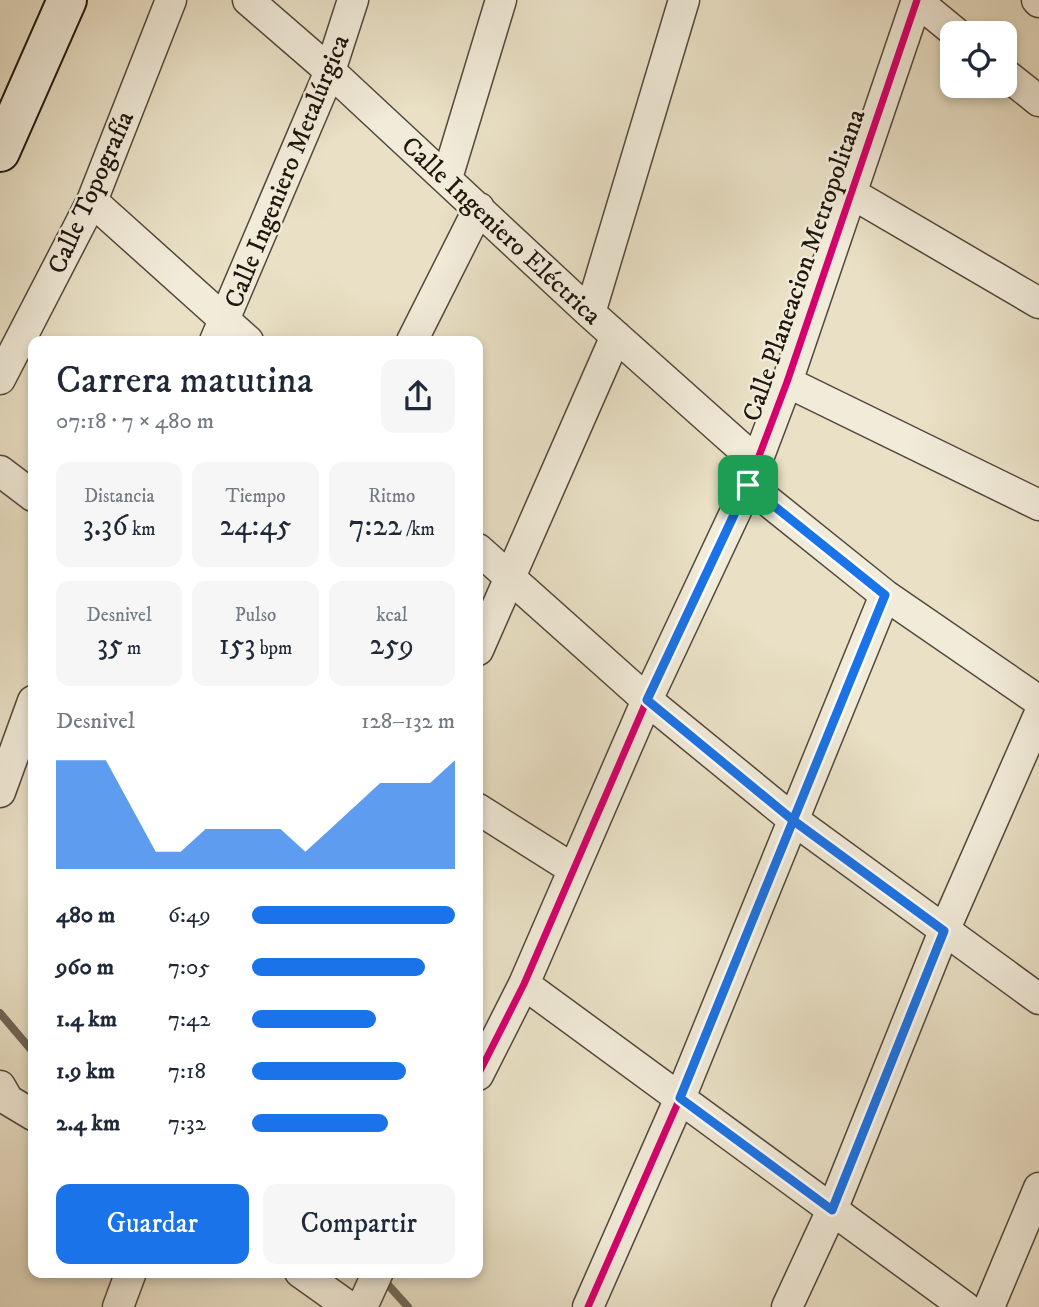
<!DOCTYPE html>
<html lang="es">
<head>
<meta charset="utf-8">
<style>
	:root { --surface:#fff; --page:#f6f6f7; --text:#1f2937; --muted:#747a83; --accent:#1a73e8 }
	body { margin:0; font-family:"IM FELL DW Pica",serif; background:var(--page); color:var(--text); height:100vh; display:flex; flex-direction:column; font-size:26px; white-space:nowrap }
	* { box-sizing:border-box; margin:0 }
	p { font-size:23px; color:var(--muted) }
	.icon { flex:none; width:38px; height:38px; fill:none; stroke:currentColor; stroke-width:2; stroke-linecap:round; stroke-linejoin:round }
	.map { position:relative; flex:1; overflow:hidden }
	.drawer { position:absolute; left:28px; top:336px; width:455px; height:942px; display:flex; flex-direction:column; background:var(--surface); border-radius:14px; box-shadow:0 4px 10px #0003 }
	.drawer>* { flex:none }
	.fabs { position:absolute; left:940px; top:21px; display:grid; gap:14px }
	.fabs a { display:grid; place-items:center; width:77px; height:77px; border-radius:14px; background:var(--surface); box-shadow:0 4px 10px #0003; font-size:35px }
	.pin { position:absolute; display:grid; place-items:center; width:60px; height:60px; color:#fff; margin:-30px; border-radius:14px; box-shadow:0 4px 10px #0006 }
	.round { display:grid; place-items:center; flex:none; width:74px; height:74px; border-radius:14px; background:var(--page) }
	.head { display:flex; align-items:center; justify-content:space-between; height:119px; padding:0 28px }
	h1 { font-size:38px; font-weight:600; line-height:52px }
	.figures { display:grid; grid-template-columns:repeat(3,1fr); gap:10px; height:119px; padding:7px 28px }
	.figures div { display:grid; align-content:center; border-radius:14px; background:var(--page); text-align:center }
	.figures b { font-size:30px; font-weight:600 }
	.figures small { font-size:19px; font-weight:400 }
	.figures p { font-size:19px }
	.chart { height:196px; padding:14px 28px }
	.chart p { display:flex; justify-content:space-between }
	.chart svg { width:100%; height:126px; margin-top:7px; fill:var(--accent); opacity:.7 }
	.action { display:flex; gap:14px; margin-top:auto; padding:14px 28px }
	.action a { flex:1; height:80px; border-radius:14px; background:var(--accent); color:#fff; font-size:28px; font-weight:600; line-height:80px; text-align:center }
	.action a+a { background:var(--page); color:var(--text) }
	ul { padding:0 28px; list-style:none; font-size:23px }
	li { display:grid; grid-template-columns:112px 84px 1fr; align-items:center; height:52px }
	li i { height:18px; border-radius:9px; background:var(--accent) }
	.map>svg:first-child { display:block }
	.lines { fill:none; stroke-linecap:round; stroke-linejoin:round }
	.stream { stroke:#6f6657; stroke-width:8 }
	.street-casing { stroke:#52483c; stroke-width:33 }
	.secondary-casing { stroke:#1f160e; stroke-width:42 }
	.street { stroke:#f1ebd9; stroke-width:30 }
	.secondary { stroke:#f1ebd9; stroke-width:38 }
	.cycleway-casing { stroke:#f1ebd9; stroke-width:11 }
	.cycleway { stroke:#d6006c; stroke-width:7 }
	.route-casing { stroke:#fff; stroke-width:14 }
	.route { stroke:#1a73e8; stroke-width:9 }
	.labels { text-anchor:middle; stroke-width:5; stroke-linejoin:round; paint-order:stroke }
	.street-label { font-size:26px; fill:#1f160e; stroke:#f1ebd9 }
</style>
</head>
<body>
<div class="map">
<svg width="1039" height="1307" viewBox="0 0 1039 1307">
	<rect width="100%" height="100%" fill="#e9e0c5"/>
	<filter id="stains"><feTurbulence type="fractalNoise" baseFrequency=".00286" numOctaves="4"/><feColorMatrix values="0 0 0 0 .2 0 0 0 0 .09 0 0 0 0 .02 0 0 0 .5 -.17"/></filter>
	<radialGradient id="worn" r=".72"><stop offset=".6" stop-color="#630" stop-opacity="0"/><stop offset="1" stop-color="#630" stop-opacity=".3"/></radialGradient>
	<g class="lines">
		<path class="stream" d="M0,1013L33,1052
			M381,1277L408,1307"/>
		<g class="street-casing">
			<path id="street" d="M248,0L330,71L590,313L756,461
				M1037,0L1039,2
				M917,1L956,33
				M1004,73L1039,101
				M447,178L501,0
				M851,193L1039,303
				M92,201L248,341
				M590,313L684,0
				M215,341L330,71L353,0
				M412,341L479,208
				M0,379L92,201L171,0
				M787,382L1039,505
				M0,471L33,496
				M748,485L885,595L1039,701
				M478,549L647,700L795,821L1039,999
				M478,650L616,336
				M0,792L33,701
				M478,809L573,869
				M524,984L965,1307
				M478,1075L524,984L647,700L748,485L787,382L917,0
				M0,1086L8,1100L33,1115
				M300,1272L349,1307
				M118,1307L131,1272
				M362,1307L378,1272
				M588,1307L680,1098L885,595
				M787,1307L832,1210L944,931L1039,715
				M989,1307L1039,1188"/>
		</g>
		<g class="secondary-casing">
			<path id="secondary" d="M0,152L67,0"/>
		</g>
		<use href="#street" class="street"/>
		<use href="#secondary" class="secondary"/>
		<g class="cycleway-casing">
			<path id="cycleway" d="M478,1075L524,984L647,700L748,485L787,382L917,0
				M588,1307L680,1098L885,595"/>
		</g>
		<use href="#cycleway" class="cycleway"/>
	</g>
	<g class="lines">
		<g class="route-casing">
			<path id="route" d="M748,485L885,595L680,1098L832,1210L944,931L794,821L647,700L748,485"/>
		</g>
		<use href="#route" class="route"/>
	</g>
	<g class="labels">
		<g class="street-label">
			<text transform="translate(286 171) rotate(-68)" y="9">Calle Ingeniero Metalúrgica</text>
			<text transform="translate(90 192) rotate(-66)" y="9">Calle Topografía</text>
			<text transform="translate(502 230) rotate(43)" y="9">Calle Ingeniero Eléctrica</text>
			<text transform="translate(803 265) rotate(-71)" y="9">Calle Planeacion Metropolitana</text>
		</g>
	</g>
	<rect width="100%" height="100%" filter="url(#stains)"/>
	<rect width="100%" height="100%" fill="url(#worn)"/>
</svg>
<div class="fabs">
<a><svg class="icon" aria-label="locate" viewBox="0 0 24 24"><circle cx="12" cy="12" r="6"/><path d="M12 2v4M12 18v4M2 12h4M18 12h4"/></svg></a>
</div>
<div class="pin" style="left:748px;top:485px;background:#1e9e55"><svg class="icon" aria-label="arrive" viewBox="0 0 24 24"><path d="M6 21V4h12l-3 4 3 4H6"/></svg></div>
<section class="drawer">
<div class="head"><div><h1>Carrera matutina</h1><p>07:18 · 7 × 480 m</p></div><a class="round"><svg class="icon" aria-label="share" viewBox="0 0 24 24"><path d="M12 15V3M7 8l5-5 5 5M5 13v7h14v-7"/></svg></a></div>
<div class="figures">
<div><p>Distancia</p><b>3.36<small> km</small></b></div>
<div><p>Tiempo</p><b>24:45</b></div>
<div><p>Ritmo</p><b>7:22<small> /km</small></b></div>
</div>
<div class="figures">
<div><p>Desnivel</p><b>35<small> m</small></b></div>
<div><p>Pulso</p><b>153<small> bpm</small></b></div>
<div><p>kcal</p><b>259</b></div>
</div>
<div class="chart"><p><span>Desnivel</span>128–132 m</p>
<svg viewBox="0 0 160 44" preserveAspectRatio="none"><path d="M0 44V6L10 6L20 6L30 22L40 38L50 38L60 30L70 30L80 30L90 30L100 38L110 30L120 22L130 14L140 14L150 14L160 6V44z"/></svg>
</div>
<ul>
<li><b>480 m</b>6:49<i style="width:100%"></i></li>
<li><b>960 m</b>7:05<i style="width:85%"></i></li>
<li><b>1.4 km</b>7:42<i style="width:61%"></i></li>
<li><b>1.9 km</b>7:18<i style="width:76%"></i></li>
<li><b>2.4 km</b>7:32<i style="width:67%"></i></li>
</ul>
<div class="action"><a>Guardar</a><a>Compartir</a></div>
</section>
</div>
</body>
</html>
